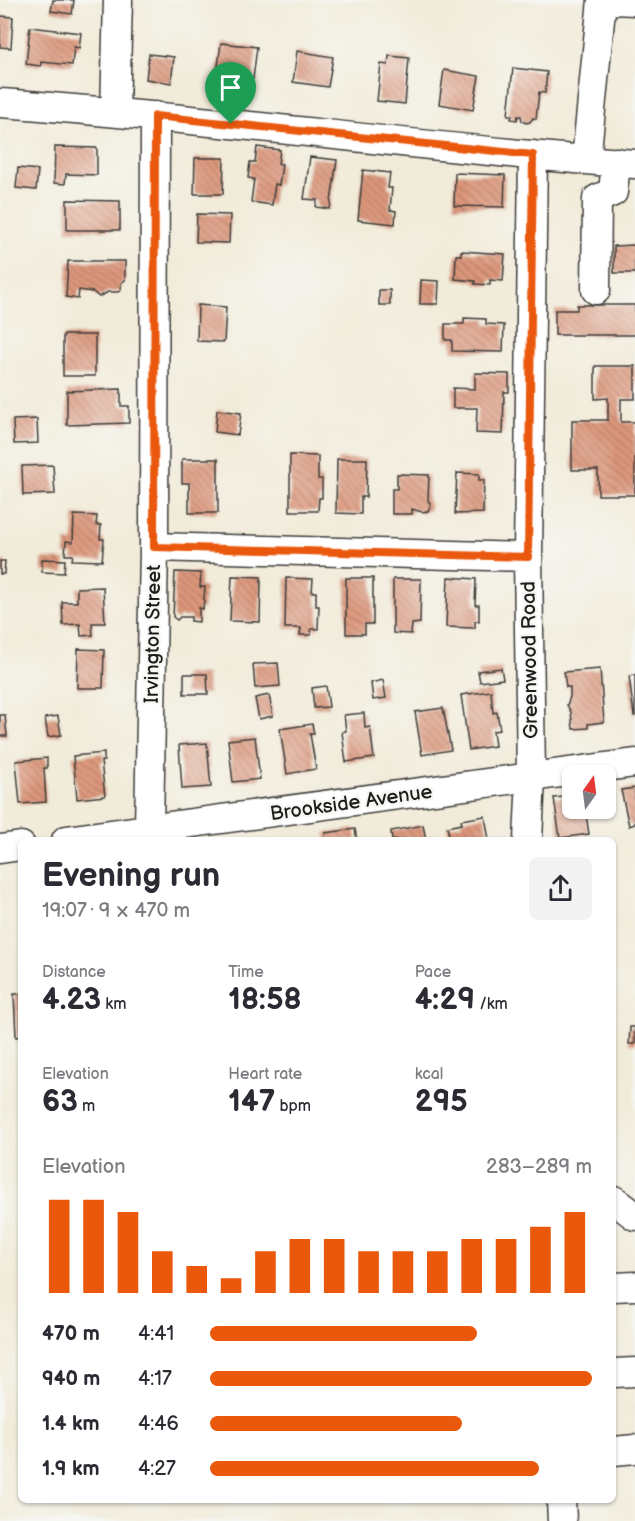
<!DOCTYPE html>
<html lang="en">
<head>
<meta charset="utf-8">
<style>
	:root { --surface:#fff; --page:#f2f2f3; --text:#2b2b33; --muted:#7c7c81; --accent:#ea580c }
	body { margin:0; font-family:"Balsamiq Sans",sans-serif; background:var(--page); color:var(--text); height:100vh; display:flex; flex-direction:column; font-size:22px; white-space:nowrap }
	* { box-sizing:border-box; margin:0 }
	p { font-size:20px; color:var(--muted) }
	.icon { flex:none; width:33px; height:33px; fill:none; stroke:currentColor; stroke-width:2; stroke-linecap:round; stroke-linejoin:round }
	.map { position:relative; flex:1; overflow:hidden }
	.panel { position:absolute; left:18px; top:837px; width:598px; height:666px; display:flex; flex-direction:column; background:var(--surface); border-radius:9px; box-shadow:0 2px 4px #0004 }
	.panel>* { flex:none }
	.needle { width:39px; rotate:14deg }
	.controls { position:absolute; left:562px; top:765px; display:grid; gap:12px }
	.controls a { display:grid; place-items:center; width:54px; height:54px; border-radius:9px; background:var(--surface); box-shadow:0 2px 4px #0004; font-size:30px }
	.pin { position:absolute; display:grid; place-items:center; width:51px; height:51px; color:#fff; margin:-62px -26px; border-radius:50% 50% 50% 0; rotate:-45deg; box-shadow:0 0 6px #0007 }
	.pin .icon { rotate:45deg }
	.round { display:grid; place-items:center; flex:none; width:63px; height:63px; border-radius:9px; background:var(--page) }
	.overview { display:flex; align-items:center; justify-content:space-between; height:102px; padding:0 24px }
	h1 { font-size:33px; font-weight:600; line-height:45px }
	.metrics { display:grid; grid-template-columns:repeat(3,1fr); gap:9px; height:102px; padding:6px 24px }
	.metrics div { display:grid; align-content:center }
	.metrics b { font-size:30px; font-weight:600 }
	.metrics small { font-size:16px; font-weight:400 }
	.metrics p { font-size:16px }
	.chart { height:168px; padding:12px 24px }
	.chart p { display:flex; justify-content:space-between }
	.chart svg { width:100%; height:108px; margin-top:6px; stroke:var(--accent); stroke-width:6 }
	ul { padding:0 24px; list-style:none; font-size:20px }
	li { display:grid; grid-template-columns:96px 72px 1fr; align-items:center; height:45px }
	li i { height:15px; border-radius:8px; background:var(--accent) }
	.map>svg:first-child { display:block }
	.building { fill:url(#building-back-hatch) }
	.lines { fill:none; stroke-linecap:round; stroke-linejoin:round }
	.minor-casing { stroke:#3c3b38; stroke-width:31 }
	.minor { stroke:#fff; stroke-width:28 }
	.route-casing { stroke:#fff; stroke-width:12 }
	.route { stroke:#ea580c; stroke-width:8 }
	.labels { text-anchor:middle; stroke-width:4.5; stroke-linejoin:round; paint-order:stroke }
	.street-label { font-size:20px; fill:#1c1c1c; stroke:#f6f6f2 }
</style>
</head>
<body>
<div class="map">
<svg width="635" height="1521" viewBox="0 0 635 1521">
	<defs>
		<pattern id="building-back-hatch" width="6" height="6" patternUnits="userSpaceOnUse" patternTransform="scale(1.5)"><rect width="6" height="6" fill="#dd977b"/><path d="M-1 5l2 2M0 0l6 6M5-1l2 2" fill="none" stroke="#b27a64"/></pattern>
	</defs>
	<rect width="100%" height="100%" fill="#f6f6f2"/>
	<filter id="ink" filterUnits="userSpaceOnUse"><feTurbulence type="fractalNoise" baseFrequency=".0167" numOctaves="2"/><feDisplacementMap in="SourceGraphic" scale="12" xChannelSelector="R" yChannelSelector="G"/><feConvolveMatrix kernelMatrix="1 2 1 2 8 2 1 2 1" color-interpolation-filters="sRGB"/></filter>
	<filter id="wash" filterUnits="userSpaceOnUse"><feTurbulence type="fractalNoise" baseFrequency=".008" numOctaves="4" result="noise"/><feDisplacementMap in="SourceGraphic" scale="24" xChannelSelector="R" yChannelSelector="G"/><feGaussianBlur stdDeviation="1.35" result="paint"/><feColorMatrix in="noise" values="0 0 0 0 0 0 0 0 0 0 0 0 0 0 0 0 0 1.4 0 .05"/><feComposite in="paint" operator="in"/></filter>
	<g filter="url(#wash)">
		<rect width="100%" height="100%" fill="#f1ebd9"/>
		<g id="blocks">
			<path class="building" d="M53,0H74L72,14L51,11Z
				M0,16L13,17L11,48L0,47Z
				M30,27L81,33L79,48L74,47L72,65L41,62V66L26,64Z
				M221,43L257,47L253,79L217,74Z
				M297,51L333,57L328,87L293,82Z
				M149,54L174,57L171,83L146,79Z
				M389,56L409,58L405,104L377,101L381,64L388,65Z
				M513,68L547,72L545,93L539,92L536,119L533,118L530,122L526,123L522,121L521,116H518L517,120L511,119L512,115H508Z
				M444,70L479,76L473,110L439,104Z
				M55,147L97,148V175L66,174L65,184L54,183Z
				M257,147L280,150L278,164H282L279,185L275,184L272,205L251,202L254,179L248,178L250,162H255Z
				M310,157L337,160L330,209L316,207L317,200L304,199Z
				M195,158H224L223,194H194Z
				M18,168L38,170L36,190L16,188Z
				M363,170L390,173L388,188H392L390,210L396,211L395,224L358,220Z
				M455,173L505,175L504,207L454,206Z
				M67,200L120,201V230H67Z
				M197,214L230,215L229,243L196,242Z
				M635,245V273H614V246Z
				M461,251L505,254L503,281L490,280V285L475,284V281L455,279L456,255H461Z
				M68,261H125V280L121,283V290L118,292H108L99,297L93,292L79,290L78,299L66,297Z
				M421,280L439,281L438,304H420Z
				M379,290H390V305H379Z
				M198,305L226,307L224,342L197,341Z
				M577,305H635V335H555V310H577Z
				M464,318L486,319V324L504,325L503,352L452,351V340H445V324H464Z
				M63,335H95V376H63Z
				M595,366H635V399H621V422H635V495H598V470H572V420H608V398L595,399Z
				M475,373L509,374V392H504L503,434L476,433L477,408H453V388L475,389Z
				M121,389V406H129V423L67,425V391Z
				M217,410L241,413L238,435L215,432Z
				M37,419L38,443L14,444L13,420Z
				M290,455L318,456V479H322V498H319L318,511H290Z
				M182,459H218V513H189V483H182Z
				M337,459H367L366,497H361V514L336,513Z
				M53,465L55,494L23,495L22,466Z
				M457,473L479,474V480H484L483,513L455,514Z
				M397,474L429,475L428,500L431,505L428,511L422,512L412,509V514H392V489H397Z
				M74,515L97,516L96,525H101L100,539H104L102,561L72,560L73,555H65L66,541L73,542Z
				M42,559L65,560L64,573L42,572Z
				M0,561H5L4,574H0Z
				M175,572L201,573L200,587H205L203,609L199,608V622L191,621V617H180L177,620L173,617Z
				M232,576L261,577L260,622L230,621Z
				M448,577L476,579L475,605H479V621H475V628L446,627Z
				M286,578L313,579L312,592H316V606H319L318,629H311V635H300L301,628H285Z
				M346,578H373V624H365V634H346Z
				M393,579H421L420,623L412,624L411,634L393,633Z
				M103,587L105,623H92L93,635L81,636L80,624L63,625L62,602H77V588Z
				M78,649L104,650L103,688H77Z
				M278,663L280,686L255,688L253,664Z
				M501,668L503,679L480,682L478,671Z
				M600,669L604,722L588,724V728L573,729L571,712L567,705L570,697V687H566L564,672Z
				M184,674H207L208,694H184Z
				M635,675V716H634L629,676Z
				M383,680L386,698L373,700L371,683Z
				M326,686L329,707L314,708L312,688Z
				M491,691L493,713L497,712L500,730L493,731L495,746L469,750L461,695Z
				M269,695L273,716L259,719L255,698Z
				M443,708L451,750L422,755L415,712Z
				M364,713L365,728L370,727L374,758L346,762L342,732L346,731L344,715Z
				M0,715H5L7,736H0Z
				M58,716L61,735L48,737L45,718Z
				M312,724L314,734H310L316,769L287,774L280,729Z
				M255,737L260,779L233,782L228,740Z
				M207,743L211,787L182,789L179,745Z
				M104,753V761H101L105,796L77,799L73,756Z
				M47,758V768H44L46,802L20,804L16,761Z
				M635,788V824L629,826L621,790Z
				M573,796V808H585L589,834L560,838L554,798Z
				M485,816L489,840H450L447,827L462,824L461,820Z
				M423,825L426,840H392L391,831Z
				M355,829L357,840H326L325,833Z
				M14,994H21V1036L16,1037Z
				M630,1027H635V1044H629Z"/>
		</g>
	</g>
	<g filter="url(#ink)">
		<use href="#blocks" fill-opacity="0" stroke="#3c3b38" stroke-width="1.5"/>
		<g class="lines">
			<g class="minor-casing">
				<path id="minor" d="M611,0L635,1
					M0,103C212,118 423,148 635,164
					M115,111L118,0
					M586,160L602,0
					M596,290L597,199L613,192L616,162
					M154,547L528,557
					M149,829L154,547L155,116
					M66,840L635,763
					M528,840L531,777L528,557L533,155
					M0,849L21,846
					M614,1200L635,1216
					M614,1287L635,1286
					M614,1373L635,1372
					M614,1451L635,1449
					M561,1500L562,1521"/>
			</g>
			<use href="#minor" class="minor"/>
		</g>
	</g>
	<g class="lines" filter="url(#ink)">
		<g class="route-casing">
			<path id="route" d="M155,116L533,155L528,557L154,547Z"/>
		</g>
		<use href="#route" class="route"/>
	</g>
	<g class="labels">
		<g class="street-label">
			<text transform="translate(152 634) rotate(-89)" y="7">Irvington Street</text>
			<text transform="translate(529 660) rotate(-91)" y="7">Greenwood Road</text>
			<text transform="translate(351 802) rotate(-8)" y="7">Brookside Avenue</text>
		</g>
	</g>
</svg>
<div class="controls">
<a><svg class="needle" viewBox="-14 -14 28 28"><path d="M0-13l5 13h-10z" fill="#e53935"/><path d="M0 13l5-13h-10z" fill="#7c7c81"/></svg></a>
</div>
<div class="pin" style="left:231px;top:124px;background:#1e9e55"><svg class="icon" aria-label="arrive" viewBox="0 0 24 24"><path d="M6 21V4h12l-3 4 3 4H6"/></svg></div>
<section class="panel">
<div class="overview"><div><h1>Evening run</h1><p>19:07 · 9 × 470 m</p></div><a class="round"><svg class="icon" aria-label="share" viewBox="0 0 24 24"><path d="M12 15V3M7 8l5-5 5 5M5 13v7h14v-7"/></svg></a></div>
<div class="metrics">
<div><p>Distance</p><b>4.23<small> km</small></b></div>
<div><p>Time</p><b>18:58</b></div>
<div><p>Pace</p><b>4:29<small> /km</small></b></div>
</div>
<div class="metrics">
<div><p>Elevation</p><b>63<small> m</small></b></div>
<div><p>Heart rate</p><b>147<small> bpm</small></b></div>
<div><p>kcal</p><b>295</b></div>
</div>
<div class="chart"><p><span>Elevation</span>283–289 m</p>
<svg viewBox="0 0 160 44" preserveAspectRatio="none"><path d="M5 44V6M15 44V6M25 44V11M35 44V27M45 44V33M55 44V38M65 44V27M75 44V22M85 44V22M95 44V27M105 44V27M115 44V27M125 44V22M135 44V22M145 44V17M155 44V11"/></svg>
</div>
<ul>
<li><b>470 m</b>4:41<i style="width:70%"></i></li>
<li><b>940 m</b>4:17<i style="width:100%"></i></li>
<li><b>1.4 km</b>4:46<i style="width:66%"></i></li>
<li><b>1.9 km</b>4:27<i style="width:86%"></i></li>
</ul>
</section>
</div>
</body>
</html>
